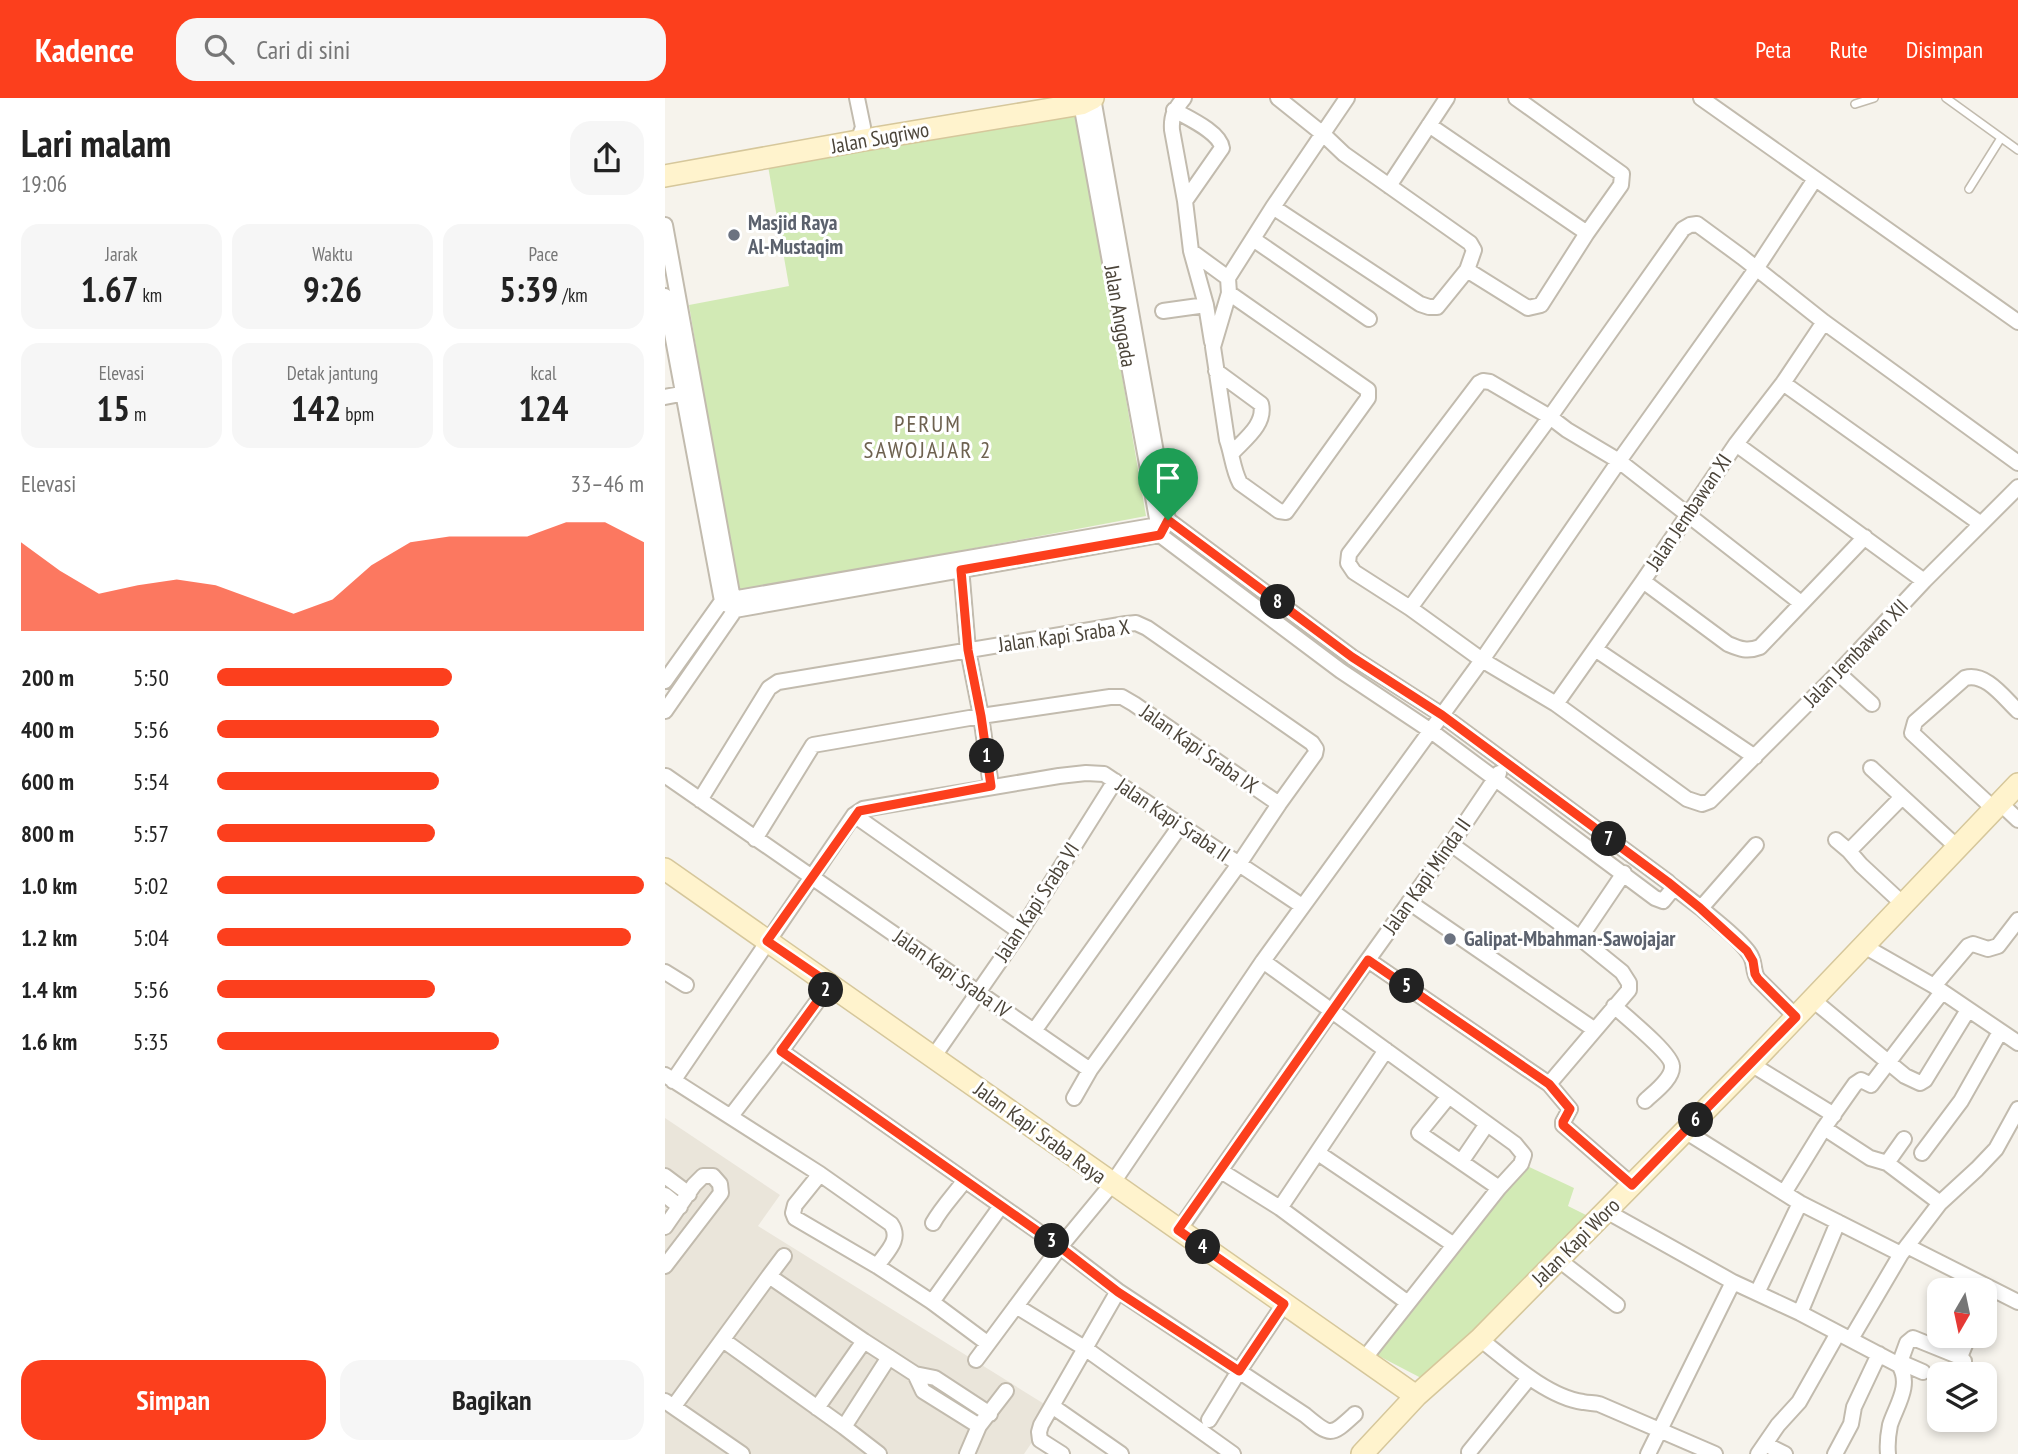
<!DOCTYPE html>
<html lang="id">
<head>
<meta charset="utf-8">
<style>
	:root { --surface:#fff; --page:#f6f6f6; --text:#222; --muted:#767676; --accent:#fc3f1d }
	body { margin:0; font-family:"PT Sans Narrow",sans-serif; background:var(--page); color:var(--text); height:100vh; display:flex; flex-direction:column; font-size:26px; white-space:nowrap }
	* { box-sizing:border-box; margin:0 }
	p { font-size:23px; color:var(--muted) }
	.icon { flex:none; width:38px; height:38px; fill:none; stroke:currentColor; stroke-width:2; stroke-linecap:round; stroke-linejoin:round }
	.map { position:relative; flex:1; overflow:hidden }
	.drawer { display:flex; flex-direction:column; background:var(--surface); width:665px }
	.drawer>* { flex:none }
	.needle { width:46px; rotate:189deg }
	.buttons { position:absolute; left:1262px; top:1180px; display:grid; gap:14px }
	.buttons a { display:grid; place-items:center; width:70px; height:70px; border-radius:14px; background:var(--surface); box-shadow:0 4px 10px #0003; font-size:35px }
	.pin { position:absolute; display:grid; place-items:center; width:60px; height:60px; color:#fff; margin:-72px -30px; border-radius:50% 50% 50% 0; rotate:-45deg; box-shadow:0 0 7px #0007 }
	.pin .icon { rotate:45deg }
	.km { position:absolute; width:35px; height:35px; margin:-18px; border-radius:50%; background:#222; color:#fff; font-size:19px; line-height:35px; text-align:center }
	.round { display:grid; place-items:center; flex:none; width:74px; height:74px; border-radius:21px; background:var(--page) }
	.head { display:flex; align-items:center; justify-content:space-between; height:119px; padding:0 21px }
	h1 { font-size:38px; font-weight:600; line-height:52px }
	.stats { display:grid; grid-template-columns:repeat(3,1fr); gap:10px; height:119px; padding:7px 21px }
	.stats div { display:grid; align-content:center; border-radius:18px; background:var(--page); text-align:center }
	.stats b { font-size:35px; font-weight:600 }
	.stats small { font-size:19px; font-weight:400 }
	.stats p { font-size:19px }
	.chart { height:196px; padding:14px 21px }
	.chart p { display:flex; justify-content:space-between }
	.chart svg { width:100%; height:126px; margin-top:7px; fill:var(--accent); opacity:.7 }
	.cta { display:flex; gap:14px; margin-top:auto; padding:14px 21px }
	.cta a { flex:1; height:80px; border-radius:21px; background:var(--accent); color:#fff; font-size:28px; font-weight:600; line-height:80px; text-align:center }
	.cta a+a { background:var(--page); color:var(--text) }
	ul { padding:0 21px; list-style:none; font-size:23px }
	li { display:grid; grid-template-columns:112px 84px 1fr; align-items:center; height:52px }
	li i { height:18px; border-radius:9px; background:var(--accent) }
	header { display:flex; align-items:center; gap:42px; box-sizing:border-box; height:98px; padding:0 35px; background:var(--accent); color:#fff }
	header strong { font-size:33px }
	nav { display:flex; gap:38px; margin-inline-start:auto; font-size:24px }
	.search { width:490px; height:63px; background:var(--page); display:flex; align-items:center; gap:18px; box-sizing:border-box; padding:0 24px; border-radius:21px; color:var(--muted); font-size:26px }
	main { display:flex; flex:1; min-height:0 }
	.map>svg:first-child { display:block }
	.residential { fill:#eae5da }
	.green { fill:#d2eab5 }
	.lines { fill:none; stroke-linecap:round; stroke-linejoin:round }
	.lane-casing { stroke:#c2bbae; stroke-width:10 }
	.street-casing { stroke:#c2bbae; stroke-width:18 }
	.secondary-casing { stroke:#d6c79b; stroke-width:24 }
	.lane { stroke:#fff; stroke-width:7 }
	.street { stroke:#fff; stroke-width:14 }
	.secondary { stroke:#fff3cd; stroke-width:21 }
	.route-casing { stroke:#fff; stroke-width:14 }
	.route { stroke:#fc3f1d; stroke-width:9 }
	.worship-dot { fill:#6b7280; stroke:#fff; stroke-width:2.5 }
	.labels { text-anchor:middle; stroke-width:6; stroke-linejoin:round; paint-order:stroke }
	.street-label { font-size:21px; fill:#4b4439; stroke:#fff }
	.worship-label { font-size:21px; font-weight:bold; fill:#5b616d; stroke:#fff; text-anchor:start }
	.neighbourhood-label { font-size:23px; letter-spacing:2px; fill:#6e6250; stroke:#fff }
</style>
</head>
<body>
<header>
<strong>Kadence</strong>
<div class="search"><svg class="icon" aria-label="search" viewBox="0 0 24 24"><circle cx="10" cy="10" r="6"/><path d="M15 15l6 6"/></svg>Cari di sini</div>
<nav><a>Peta</a><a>Rute</a><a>Disimpan</a></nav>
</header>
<main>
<section class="drawer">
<div class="head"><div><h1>Lari malam</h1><p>19:06</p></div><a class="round"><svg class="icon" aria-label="share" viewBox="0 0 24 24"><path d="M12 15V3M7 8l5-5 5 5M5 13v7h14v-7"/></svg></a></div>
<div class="stats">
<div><p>Jarak</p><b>1.67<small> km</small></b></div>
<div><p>Waktu</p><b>9:26</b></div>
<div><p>Pace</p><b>5:39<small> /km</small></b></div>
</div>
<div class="stats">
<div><p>Elevasi</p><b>15<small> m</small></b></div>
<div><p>Detak jantung</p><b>142<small> bpm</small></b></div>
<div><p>kcal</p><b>124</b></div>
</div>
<div class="chart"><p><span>Elevasi</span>33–46 m</p>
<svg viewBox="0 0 160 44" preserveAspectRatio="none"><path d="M0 44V13L10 23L20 31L30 28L40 26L50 28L60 33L70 38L80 33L90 21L100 13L110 11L120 11L130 11L140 6L150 6L160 13V44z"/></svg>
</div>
<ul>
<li><b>200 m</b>5:50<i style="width:55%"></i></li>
<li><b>400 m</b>5:56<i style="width:52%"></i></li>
<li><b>600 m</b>5:54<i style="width:52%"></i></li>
<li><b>800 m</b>5:57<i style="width:51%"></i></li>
<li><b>1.0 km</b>5:02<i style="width:100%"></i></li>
<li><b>1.2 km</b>5:04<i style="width:97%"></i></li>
<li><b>1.4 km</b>5:56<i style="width:51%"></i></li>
<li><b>1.6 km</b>5:35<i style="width:66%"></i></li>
</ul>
<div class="cta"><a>Simpan</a><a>Bagikan</a></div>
</section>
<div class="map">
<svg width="1353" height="1356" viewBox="0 0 1353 1356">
	<rect width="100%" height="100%" fill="#f6f3ec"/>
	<path class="residential" d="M0,1020L115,1097L93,1128L389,1312L359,1356H0Z"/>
	<path class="green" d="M405,15L413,20L481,418L72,495L24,207L124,188L103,68Z
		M860,1067L909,1090L903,1108L923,1118L758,1281L712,1257L751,1203Z"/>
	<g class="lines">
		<g class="lane-casing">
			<path id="lane" d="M1281,0L1353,52
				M1190,6L1209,0
				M1304,91L1336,40"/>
		</g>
		<g class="street-casing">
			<path id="street" d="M192,0L198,29L193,43
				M415,0L495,437L676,573L766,633L990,800L998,803L1007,792L1006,787L1003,784L777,617L687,559L503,422
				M428,0L503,422
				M519,0C510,11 506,17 507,32L520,103L526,153L541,207L547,244
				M1036,0L1353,224
				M509,12C523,20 555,34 557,50L520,103
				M764,27L922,135
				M724,88L782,0
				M608,109L755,206L764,209H772L802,172L809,152L805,145L679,56L658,36L613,0
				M0,127L70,512L0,613
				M588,141L704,221
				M526,153L563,180
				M802,172L863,210L876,207L922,135L956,87L957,76L851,0
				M564,195L703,292V300L621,414L614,413L575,385C568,372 567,356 562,342L548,249L564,195L563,180L608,109L682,0
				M0,198L57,503L70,512L495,437L499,429
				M498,213L541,207
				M551,273L596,306C601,326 580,341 567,355
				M1118,285L1316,426
				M0,299L26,294
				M1071,346L1259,483
				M294,463L297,481L303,552L316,618L326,688
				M978,483L1063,546C1075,551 1082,554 1095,549L1200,439
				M61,502L493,427L499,424
				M1136,505L954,363L902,332L885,319L825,284L818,283L814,285L684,456L683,465L689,474L745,510L817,562L891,606L1022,701L1037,706L1045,703L1173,575L1259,483L1353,389
				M745,510L885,319L1018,131L1025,127L1032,126L1077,159L1159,224L1353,365
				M930,551L1090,659
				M1173,575L1207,606
				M0,583L57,503
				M891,606L978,483L1071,346L1118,285L1159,224
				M1206,670L1292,749
				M1,678L425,972
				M1237,699L1184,753L1196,767L1238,806
				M35,702L104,590L113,584L461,526L471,525L482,530L647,645L651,651L650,656L614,706L574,766L425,972L409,1000
				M1335,705L1353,722
				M1329,711L1247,635L1250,624L1300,580C1321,574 1339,600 1353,613
				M189,717L355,834
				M90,741L148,647L316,618L445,599H457L469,606L614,706
				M1171,742L1184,753
				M786,746L915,840L957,874L964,885V892L884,986
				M1091,747L1036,810C1051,824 1072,838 1084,855C1091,864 1087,873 1093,881L1131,919
				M1006,787L1036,810
				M744,804L930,932
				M915,840L959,775
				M1199,848L1269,888L1353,945
				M703,862L884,986L905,1011L898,1024V1027L967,1087
				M598,863L850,1046L859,1057L856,1066L834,1090L699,1261
				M0,874L21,887
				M1269,888L1303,848L1308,846L1323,851L1333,848L1353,822
				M1148,902L1240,978L1255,985L1260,982L1303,912
				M949,908C960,918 1007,956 1007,968C1008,981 988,995 980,1003
				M369,933L515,728
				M116,953L395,1149L453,1193L640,1317C666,1339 666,1338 690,1316
				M269,958L355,834L450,683
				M1086,966L1169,1017
				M0,977L155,1076L226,1126C237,1142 221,1154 212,1168
				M8,983L189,717L198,711L394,678L421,675L439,676L637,808
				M784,998L754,1035L834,1090
				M66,1018L116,953L165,886
				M1159,1030L1205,1060L1222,1065L1275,1105
				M1020,1033L1135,1105L1236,1156
				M653,1055L789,1147
				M1257,1055L1296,1003L1335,934
				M796,1064L822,1026
				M1222,1065L1239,1041
				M556,1073L615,1110L743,1205
				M155,1076L130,1107L128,1115L130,1120L212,1168L267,1204L322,1245
				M0,1078L24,1096
				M1119,1095L1159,1030L1190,986L1196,982L1206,987L1277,894
				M0,1097L15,1109
				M615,1110L721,952
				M941,1113L1068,1184L1135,1215L1234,1267C1247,1287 1231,1308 1225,1327C1223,1337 1222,1346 1223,1356
				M268,1125C277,1109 289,1097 300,1082
				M0,1129L29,1087L38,1078H48L55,1086L56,1095L0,1168
				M514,1132L667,912L786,746L834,675
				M1242,1148L1353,1204
				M894,1162L952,1207
				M104,1178L119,1158
				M1092,1195L1135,1105
				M267,1204L336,1108
				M351,1208L421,1251L568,1356
				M1135,1215L1173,1124
				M815,1241C842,1262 882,1299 918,1304C923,1305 929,1305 934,1306L1050,1356
				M1186,1241L1236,1156L1275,1105L1312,1071L1331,1051L1353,1011
				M58,1242L179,1329L214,1356
				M1295,1259L1299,1263L1295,1276
				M311,1262L395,1149L447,1086L598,863L817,562L954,363L1091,171L1150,81
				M1235,1264L1258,1274
				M1234,1267L1242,1245L1248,1240L1295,1259L1304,1237
				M0,1303L77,1356
				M9,1308L104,1178L199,1243L250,1276
				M387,1308L456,1356
				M152,1310L199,1243
				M544,1322L574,1273L619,1206
				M314,1328L258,1293L250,1276L270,1280L325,1316
				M179,1329L224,1259
				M1100,1346L1120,1356
				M804,1354L864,1280
				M302,1356L314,1328L341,1293
				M397,1356L375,1342L374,1334L376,1327L453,1193
				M983,1356L1068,1184
				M1093,1356L1113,1327L1134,1304L1173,1235
				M1170,1356L1186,1326L1189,1309L1214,1256"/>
		</g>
		<g class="secondary-casing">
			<path id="secondary" d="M0,78L193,43L416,6L428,0
				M0,771L751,1298
				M697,1356L751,1298L815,1241L1086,966L1353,686"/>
		</g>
		<use href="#lane" class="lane"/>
		<use href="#street" class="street"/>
		<use href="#secondary" class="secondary"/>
	</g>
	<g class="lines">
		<g class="route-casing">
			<path id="route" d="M503,422L687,559L777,617L1003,784L1035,810L1082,853L1088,863L1090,876L1093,881L1131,919L967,1087L898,1027V1024L905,1011L884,986L703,862L513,1132L619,1206L574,1273L453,1194L395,1149L116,953L165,886L102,843L194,713L326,688L316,618L303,552L296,472L495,437Z"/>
		</g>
		<use href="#route" class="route"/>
	</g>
	<g class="worship-dot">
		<circle cx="69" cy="137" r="7"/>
		<circle cx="785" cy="841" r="7"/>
	</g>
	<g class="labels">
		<g class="street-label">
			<text transform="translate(215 40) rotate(-10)" y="7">Jalan Sugriwo</text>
			<text transform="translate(455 218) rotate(80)" y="7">Jalan Anggada</text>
			<text transform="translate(1024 414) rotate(-56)" y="7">Jalan Jembawan XI</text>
			<text transform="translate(399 538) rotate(-8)" y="7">Jalan Kapi Sraba X</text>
			<text transform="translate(1191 555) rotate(-46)" y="7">Jalan Jembawan XII</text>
			<text transform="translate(534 651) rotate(35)" y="7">Jalan Kapi Sraba IX</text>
			<text transform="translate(508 722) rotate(34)" y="7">Jalan Kapi Sraba II</text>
			<text transform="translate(762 778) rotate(-55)" y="7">Jalan Kapi Minda II</text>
			<text transform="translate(372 804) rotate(-57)" y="7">Jalan Kapi Sraba VI</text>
			<text transform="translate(287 876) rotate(35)" y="7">Jalan Kapi Sraba IV</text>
			<text transform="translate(375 1035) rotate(36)" y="7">Jalan Kapi Sraba Raya</text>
			<text transform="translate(911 1144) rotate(-45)" y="7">Jalan Kapi Woro</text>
		</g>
		<g class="worship-label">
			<text x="83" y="132">Masjid Raya<tspan x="83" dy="24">Al-Mustaqim</tspan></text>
			<text x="799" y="848">Galipat-Mbahman-Sawojajar</text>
		</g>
		<g class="neighbourhood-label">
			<text x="263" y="334">PERUM<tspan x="263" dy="26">SAWOJAJAR 2</tspan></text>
		</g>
	</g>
</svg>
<div class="buttons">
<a><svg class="needle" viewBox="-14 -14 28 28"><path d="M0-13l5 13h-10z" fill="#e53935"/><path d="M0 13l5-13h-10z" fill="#767676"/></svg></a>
<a><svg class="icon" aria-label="layers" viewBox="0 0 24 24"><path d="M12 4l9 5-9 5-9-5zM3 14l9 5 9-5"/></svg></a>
</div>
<div class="pin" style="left:503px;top:422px;background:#1e9e55"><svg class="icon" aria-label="arrive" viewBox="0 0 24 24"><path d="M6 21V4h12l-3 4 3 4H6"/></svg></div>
<b class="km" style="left:322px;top:658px">1</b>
<b class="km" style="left:161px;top:892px">2</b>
<b class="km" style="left:387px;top:1143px">3</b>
<b class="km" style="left:538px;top:1149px">4</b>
<b class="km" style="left:742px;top:888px">5</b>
<b class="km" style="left:1031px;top:1022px">6</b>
<b class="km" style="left:944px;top:741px">7</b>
<b class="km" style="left:613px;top:504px">8</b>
</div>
</main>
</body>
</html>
